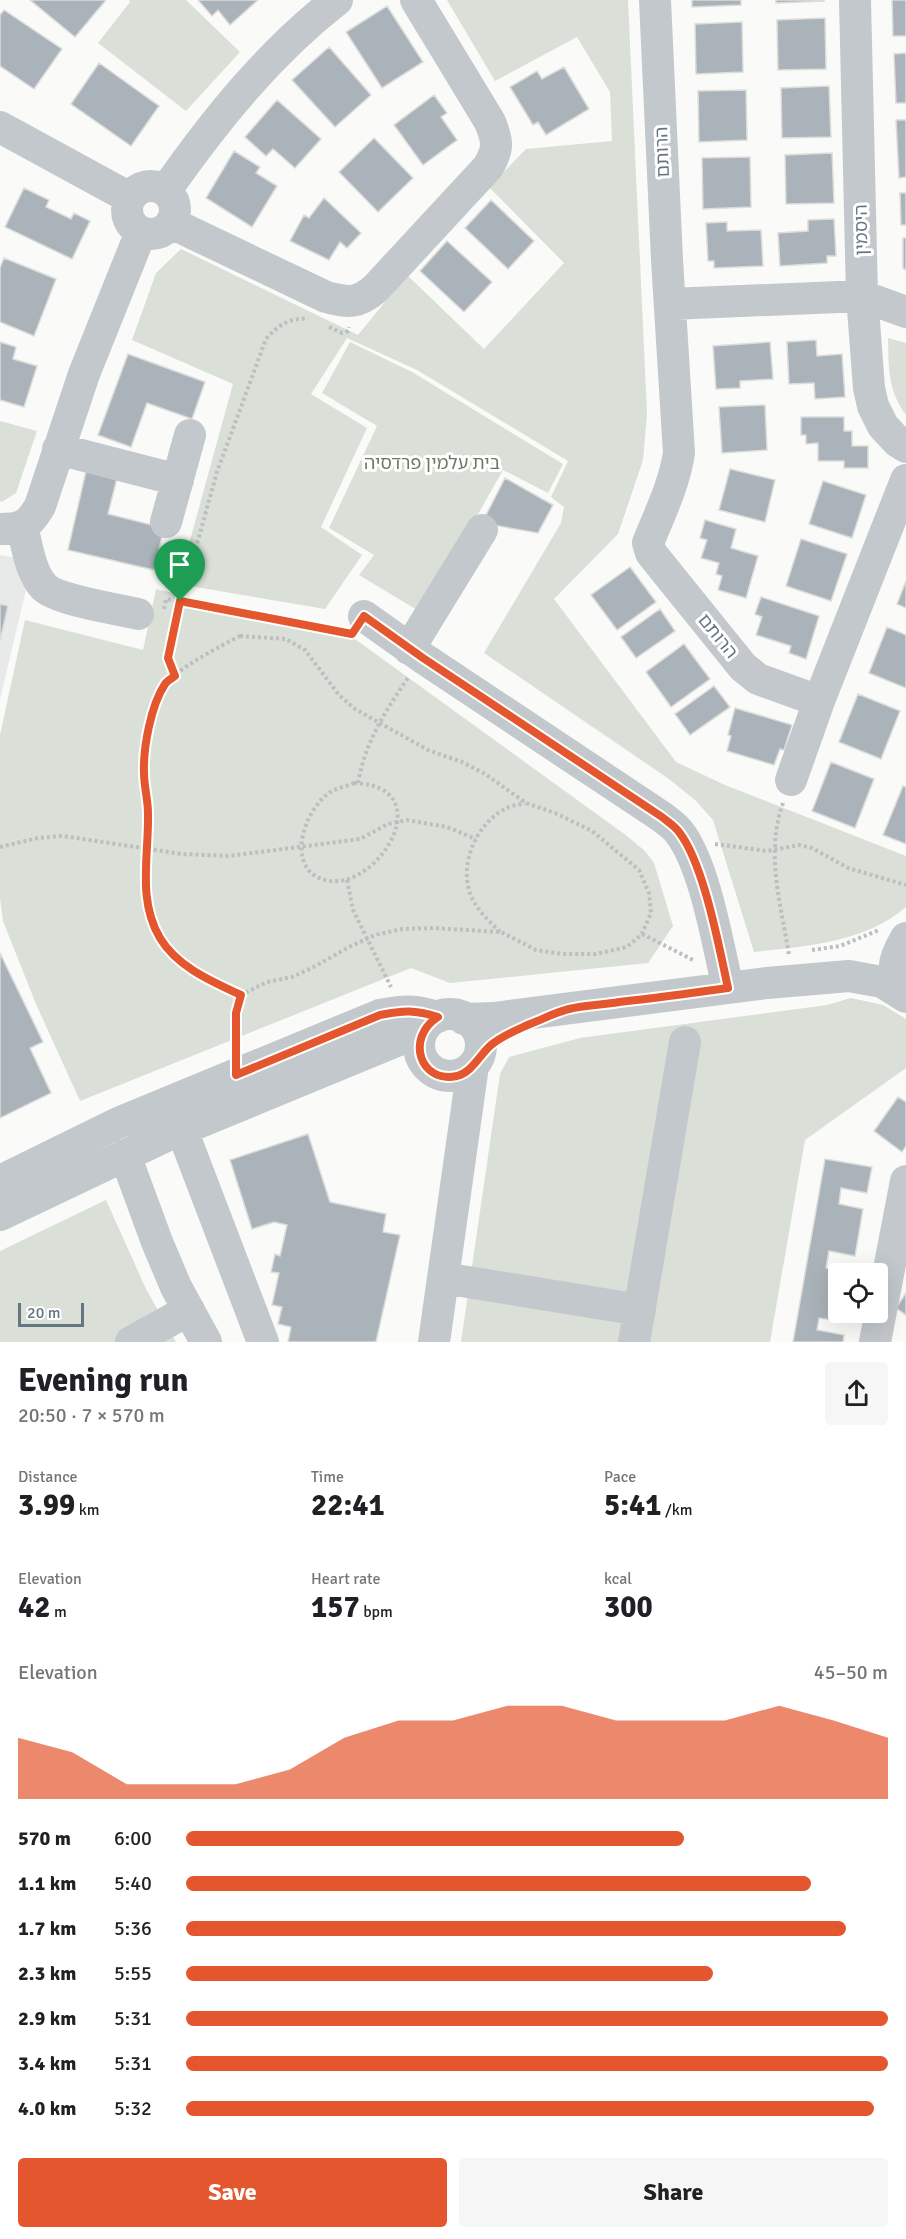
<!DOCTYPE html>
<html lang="en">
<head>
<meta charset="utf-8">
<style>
	:root { --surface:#fff; --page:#f6f6f6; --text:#202124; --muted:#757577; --accent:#e4572e }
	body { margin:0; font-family:Signika,"Noto Sans Hebrew",sans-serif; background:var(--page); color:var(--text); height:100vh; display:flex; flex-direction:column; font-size:22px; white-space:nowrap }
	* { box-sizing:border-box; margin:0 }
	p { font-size:20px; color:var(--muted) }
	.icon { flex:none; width:33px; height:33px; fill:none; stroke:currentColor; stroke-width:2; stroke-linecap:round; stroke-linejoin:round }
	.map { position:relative; height:1342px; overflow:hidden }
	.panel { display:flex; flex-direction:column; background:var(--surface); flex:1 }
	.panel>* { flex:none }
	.controls { position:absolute; left:828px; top:1263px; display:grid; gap:12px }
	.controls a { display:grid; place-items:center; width:60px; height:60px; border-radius:6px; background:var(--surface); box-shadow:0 6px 24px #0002; font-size:30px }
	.scale { position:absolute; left:18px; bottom:15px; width:66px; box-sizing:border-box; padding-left:6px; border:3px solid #657683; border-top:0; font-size:16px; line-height:21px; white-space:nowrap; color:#657683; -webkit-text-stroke:4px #fff; paint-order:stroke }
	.pin { position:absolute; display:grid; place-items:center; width:51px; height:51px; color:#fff; margin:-62px -26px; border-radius:50% 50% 50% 0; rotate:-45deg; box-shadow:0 0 6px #0007 }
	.pin .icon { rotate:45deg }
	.round { display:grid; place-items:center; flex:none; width:63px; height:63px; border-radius:6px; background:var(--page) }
	.overview { display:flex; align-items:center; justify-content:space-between; height:102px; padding:0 18px }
	h1 { font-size:33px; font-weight:700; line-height:45px }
	.figures { display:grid; grid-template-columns:repeat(3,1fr); gap:9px; height:102px; padding:6px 18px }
	.figures div { display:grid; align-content:center }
	.figures b { font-size:30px; font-weight:700 }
	.figures small { font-size:16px; font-weight:400 }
	.figures p { font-size:16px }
	.chart { height:168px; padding:12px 18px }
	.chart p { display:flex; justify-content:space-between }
	.chart svg { width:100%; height:108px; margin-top:6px; fill:var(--accent); opacity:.7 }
	.primary-button { display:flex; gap:12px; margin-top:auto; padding:12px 18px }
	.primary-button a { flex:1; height:69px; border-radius:6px; background:var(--accent); color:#fff; font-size:24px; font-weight:700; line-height:69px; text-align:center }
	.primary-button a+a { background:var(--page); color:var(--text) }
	ul { padding:0 18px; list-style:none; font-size:20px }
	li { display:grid; grid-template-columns:96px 72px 1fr; align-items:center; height:45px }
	li i { height:15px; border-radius:8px; background:var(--accent) }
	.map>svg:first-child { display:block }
	.built { fill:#e8e9e9 }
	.green { fill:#dadfd7 }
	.building { fill:#aab3b9; stroke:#dcdcda; stroke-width:1.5 }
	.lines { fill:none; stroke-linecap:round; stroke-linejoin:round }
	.path { stroke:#bbbfc2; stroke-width:4; stroke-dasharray:3 3; stroke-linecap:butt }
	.minor { stroke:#c3c8cc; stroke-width:32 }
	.route-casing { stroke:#fff; stroke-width:12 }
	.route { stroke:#e4572e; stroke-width:8 }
	.labels { text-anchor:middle; stroke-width:6; stroke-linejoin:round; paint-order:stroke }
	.street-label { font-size:18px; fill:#657683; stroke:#fff }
	.park-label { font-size:18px; fill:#687a64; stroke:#fff }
</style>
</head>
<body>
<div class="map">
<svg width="906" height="1342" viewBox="0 0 906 1342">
	<rect width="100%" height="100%" fill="#fafaf8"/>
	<path class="built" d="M0,555L17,558L26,590L0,699Z"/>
	<path class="green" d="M129,0H186L240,52L186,111L98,43L130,2Z
		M447,0H628L647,414L643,460L618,534L554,599L676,762L725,785L906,856V907C864,943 806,946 754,952L713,820L696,801L669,779L484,653L561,523L564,507L551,497L568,461L417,370L347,338L311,394L367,428L321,527L362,555L325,609L178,584L233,384L132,340L156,273L181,249L358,335L407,275L484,349L564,263L489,187L526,149L612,141L610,92L577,37L495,81Z
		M888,338L906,343V415C887,389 889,368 888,338Z
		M350,342L412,372L563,464L548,493L503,470L422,613L359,575L374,555L329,528L377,426L322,393Z
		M0,421L37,431L16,493L2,502L0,501Z
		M156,589L348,634L627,836L645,851L654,863L673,926L648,963L450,983L411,968L80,1101L36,1004L3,921L0,898V735L25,620L143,650Z
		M851,998L883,1005L906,1019V1068L805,1140L770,1342H461L500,1074L509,1057L580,1038L827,1005Z
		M106,1200L146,1289L176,1342H0V1251Z"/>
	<path class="building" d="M30,0H106L75,37Z
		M198,0H258L230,25L218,10L212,16Z
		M692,0H741V5L692,7Z
		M776,0H824V1L776,3Z
		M892,0H906V36H893Z
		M387,6L423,62L382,88L346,32Z
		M4,10L62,49L34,89L0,66V15Z
		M825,18L826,69L778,70L777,20Z
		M742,22L743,72L696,74L695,24Z
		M329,47L371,95L335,127L292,80Z
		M906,53V103H896L894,54Z
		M99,63L159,106L131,146L71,104Z
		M564,67L589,109L546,135L538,122L533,125L510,87L537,71L542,79Z
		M829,86L831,137L782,138L781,88Z
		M746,90L747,140L699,142L698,91Z
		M434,95L447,113L441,117L457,140L423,165L394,125Z
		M277,100L321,139L295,168L273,149L266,156L245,137Z
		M896,120H906V177L899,178Z
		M374,138L413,178L378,212L339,172Z
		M234,151L260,167L256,173L277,186L252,227L206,198Z
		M832,153L834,203L786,204L785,155Z
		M750,157L751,207L703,209L702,158Z
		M24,188L49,200L46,207L71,219L74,213L90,221L72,259L5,227Z
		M900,193H906V225H901Z
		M324,198L361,233L347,248L340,242L329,260L290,241L304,215L309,218Z
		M491,200L534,241L508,269L465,228Z
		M834,219L836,256H827V263L780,266L778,233L808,231V220Z
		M727,222V231L761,230L763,266L714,268V261H708L706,223Z
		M903,238H906V270L903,268Z
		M447,241L492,282L464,312L420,271Z
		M4,258L56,279L34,336L0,322V268Z
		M816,340L817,356L842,354L845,397L815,399L814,383L789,384L787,342Z
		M0,342L16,347L13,359L37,366L24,407L0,400Z
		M770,342L773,379L740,381V388L716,389L713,346Z
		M128,354L205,382L192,419L147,403L131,447L98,435Z
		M765,405L767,450L722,453L719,407Z
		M801,417H844V431H852V446H868V468H844V461H818V443L806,444V435H801Z
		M87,467L118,474L108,514L164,528L154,570L68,550Z
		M730,469L775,480L765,522L719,510Z
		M505,478L553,505L538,533L482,523Z
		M823,481L866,495L852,538L809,524Z
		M705,520L736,529L731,548L758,556L746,598L718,590L722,576L716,574L719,563L701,558L707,540L700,538Z
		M801,539L847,554L831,601L786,586Z
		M630,567L656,602L617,630L591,595Z
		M906,581V608L897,604Z
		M761,597L819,616L806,659L789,653L791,646L756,635L762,617L755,614Z
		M0,604L8,606L0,641Z
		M660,609L675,631L636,658L621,637Z
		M887,627L906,635V688L869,673Z
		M684,644L710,679L671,707L646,672Z
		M714,686L730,707L690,735L675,714Z
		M858,694L900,711L881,759L839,742Z
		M735,708L792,725L784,750L780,749L774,765L727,751L731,736L728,735Z
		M831,762L874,779L855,828L812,811Z
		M903,786L906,787V844L883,835Z
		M0,953L43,1042L30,1048L51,1093L0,1118Z
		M898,1097L906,1102V1146L902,1152L874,1131Z
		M308,1134L330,1202L386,1214L383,1232L400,1235L376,1342H288L291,1327L278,1324L282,1307L272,1305L279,1273L271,1272L275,1254L280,1256L287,1225L274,1222L252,1229L230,1160Z
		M825,1159L872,1167L867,1193L841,1188L839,1204L863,1209L855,1256L829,1251L826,1268L855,1273L838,1274V1312H848L846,1322L819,1318L817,1330L844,1335L843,1342H793Z
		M906,1293V1315L896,1308Z"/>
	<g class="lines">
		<path class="path" d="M329,327L342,333L348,331L349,327
			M164,609L166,599L343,632
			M240,636L286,639L305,650L339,695L355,709L428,750L462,762L485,774L526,803L555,813L592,831L639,870L649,893L651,913L642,934L627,947L596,954H563L536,950L501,932L433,928L402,929L375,935L349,947L312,968L292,977L267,982L241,995C213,982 177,967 160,938C137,900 149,856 149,814C148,800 144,787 144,773C143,746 150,709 164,685C173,671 224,644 240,636Z
			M175,676L168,658L169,645L217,472L266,339C277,326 290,317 308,319
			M354,783C440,786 381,887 330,881C282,874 303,808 332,791C338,788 347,786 354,783Z
			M358,783C365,743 385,711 408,678
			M783,803C765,853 781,905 789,955
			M715,844L767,851L799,845L812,848L848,868L906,885
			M0,847L38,838L63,836L182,854L229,856L360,839L388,824L407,820L447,827L476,839
			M347,880L353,910L391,987
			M500,932C489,921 477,910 471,896C458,864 477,822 507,808C512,805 519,805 525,803
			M642,934L695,961
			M812,950L840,946L879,930
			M236,1048V1013L241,995"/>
		<path class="minor" d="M655,0L667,260L679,453C674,485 660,513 648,543L651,553L743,667L758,679L819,701L906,480
			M855,0L862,296L869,388L873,406L883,426L898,442L906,447
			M0,127L130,198
			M127 210a24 24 0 1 1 48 0a24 24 0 1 1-48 0Z
			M166,190C216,119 268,54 337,0
			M171,223L326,297C348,302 356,305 375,289L488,167C499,148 498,142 490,122L416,0
			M670,304L862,296L906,312
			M58,449L178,480
			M166,522L190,435
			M22,526C27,545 30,572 44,587C57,600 117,609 138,614
			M0,529C23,529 29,525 40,506L84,374L141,232
			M364,616L423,658L662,817C668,822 675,826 679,832C705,865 718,946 728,988
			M409,649L482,530
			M791,780L819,701
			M905,996C890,973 892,961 906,938
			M419 1045a31 31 0 1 1 62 0a31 31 0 1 1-62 0Z
			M464,1019L494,1018L767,983L849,976L882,982L906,997
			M182,1130L263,1342
			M125,1155L157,1242L176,1287L206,1342
			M0,1181L118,1123L380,1015C404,1010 415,1010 438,1017
			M0,1215L166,1136L423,1030
			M443,1278L640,1310
			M131,1342L189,1310
			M434,1342L473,1066
			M634,1342L685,1042
			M875,1342L906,1181"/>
	</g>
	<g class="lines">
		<g class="route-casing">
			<path id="route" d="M180,601L352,634L364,616L423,658L662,817C668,822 675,826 679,832C704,864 719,947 728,988C692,993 655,998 619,1002C603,1005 585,1005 569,1009C556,1012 543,1019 530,1024C517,1030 501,1036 490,1046C479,1056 472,1072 457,1076C420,1084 405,1038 438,1017C415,1010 404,1010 380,1015L236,1075V1013L241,995C213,982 177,967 160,938C137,899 149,856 148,813C148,800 144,786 144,773C143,748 151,705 165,684C167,681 172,678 175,676L168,658Z"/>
		</g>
		<use href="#route" class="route"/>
	</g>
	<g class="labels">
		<g class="street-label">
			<text transform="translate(662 152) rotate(-92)" y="6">הרותם</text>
			<text transform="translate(861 230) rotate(-91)" y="6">היסמין</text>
			<text transform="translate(718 636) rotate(51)" y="6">הרותם</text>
		</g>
		<g class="park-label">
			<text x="432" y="469">בית עלמין פרדסיה</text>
		</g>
	</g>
</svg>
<div class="controls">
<a><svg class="icon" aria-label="locate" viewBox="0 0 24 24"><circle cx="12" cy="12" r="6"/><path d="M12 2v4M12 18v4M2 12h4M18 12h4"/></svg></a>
</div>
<div class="scale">20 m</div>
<div class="pin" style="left:180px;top:601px;background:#1e9e55"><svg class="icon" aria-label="arrive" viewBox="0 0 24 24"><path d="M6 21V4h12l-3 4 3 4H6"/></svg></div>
</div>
<section class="panel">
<div class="overview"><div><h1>Evening run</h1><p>20:50 · 7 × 570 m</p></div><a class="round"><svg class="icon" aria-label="share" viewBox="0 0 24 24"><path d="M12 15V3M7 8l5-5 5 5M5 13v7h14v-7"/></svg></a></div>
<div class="figures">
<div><p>Distance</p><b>3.99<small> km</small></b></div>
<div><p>Time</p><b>22:41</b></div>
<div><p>Pace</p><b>5:41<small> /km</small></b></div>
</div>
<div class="figures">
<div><p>Elevation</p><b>42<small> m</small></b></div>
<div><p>Heart rate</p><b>157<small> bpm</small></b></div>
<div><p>kcal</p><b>300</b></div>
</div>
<div class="chart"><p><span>Elevation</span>45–50 m</p>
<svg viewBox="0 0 160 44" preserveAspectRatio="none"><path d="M0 44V19L10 25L20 38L30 38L40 38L50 32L60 19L70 12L80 12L90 6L100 6L110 12L120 12L130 12L140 6L150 12L160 19V44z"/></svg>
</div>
<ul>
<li><b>570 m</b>6:00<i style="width:71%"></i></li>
<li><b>1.1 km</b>5:40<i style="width:89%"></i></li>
<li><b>1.7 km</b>5:36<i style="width:94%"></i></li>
<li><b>2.3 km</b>5:55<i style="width:75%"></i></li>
<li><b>2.9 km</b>5:31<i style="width:100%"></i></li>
<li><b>3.4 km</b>5:31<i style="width:100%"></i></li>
<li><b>4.0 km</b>5:32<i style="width:98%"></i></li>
</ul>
<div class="primary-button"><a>Save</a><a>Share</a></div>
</section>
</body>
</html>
